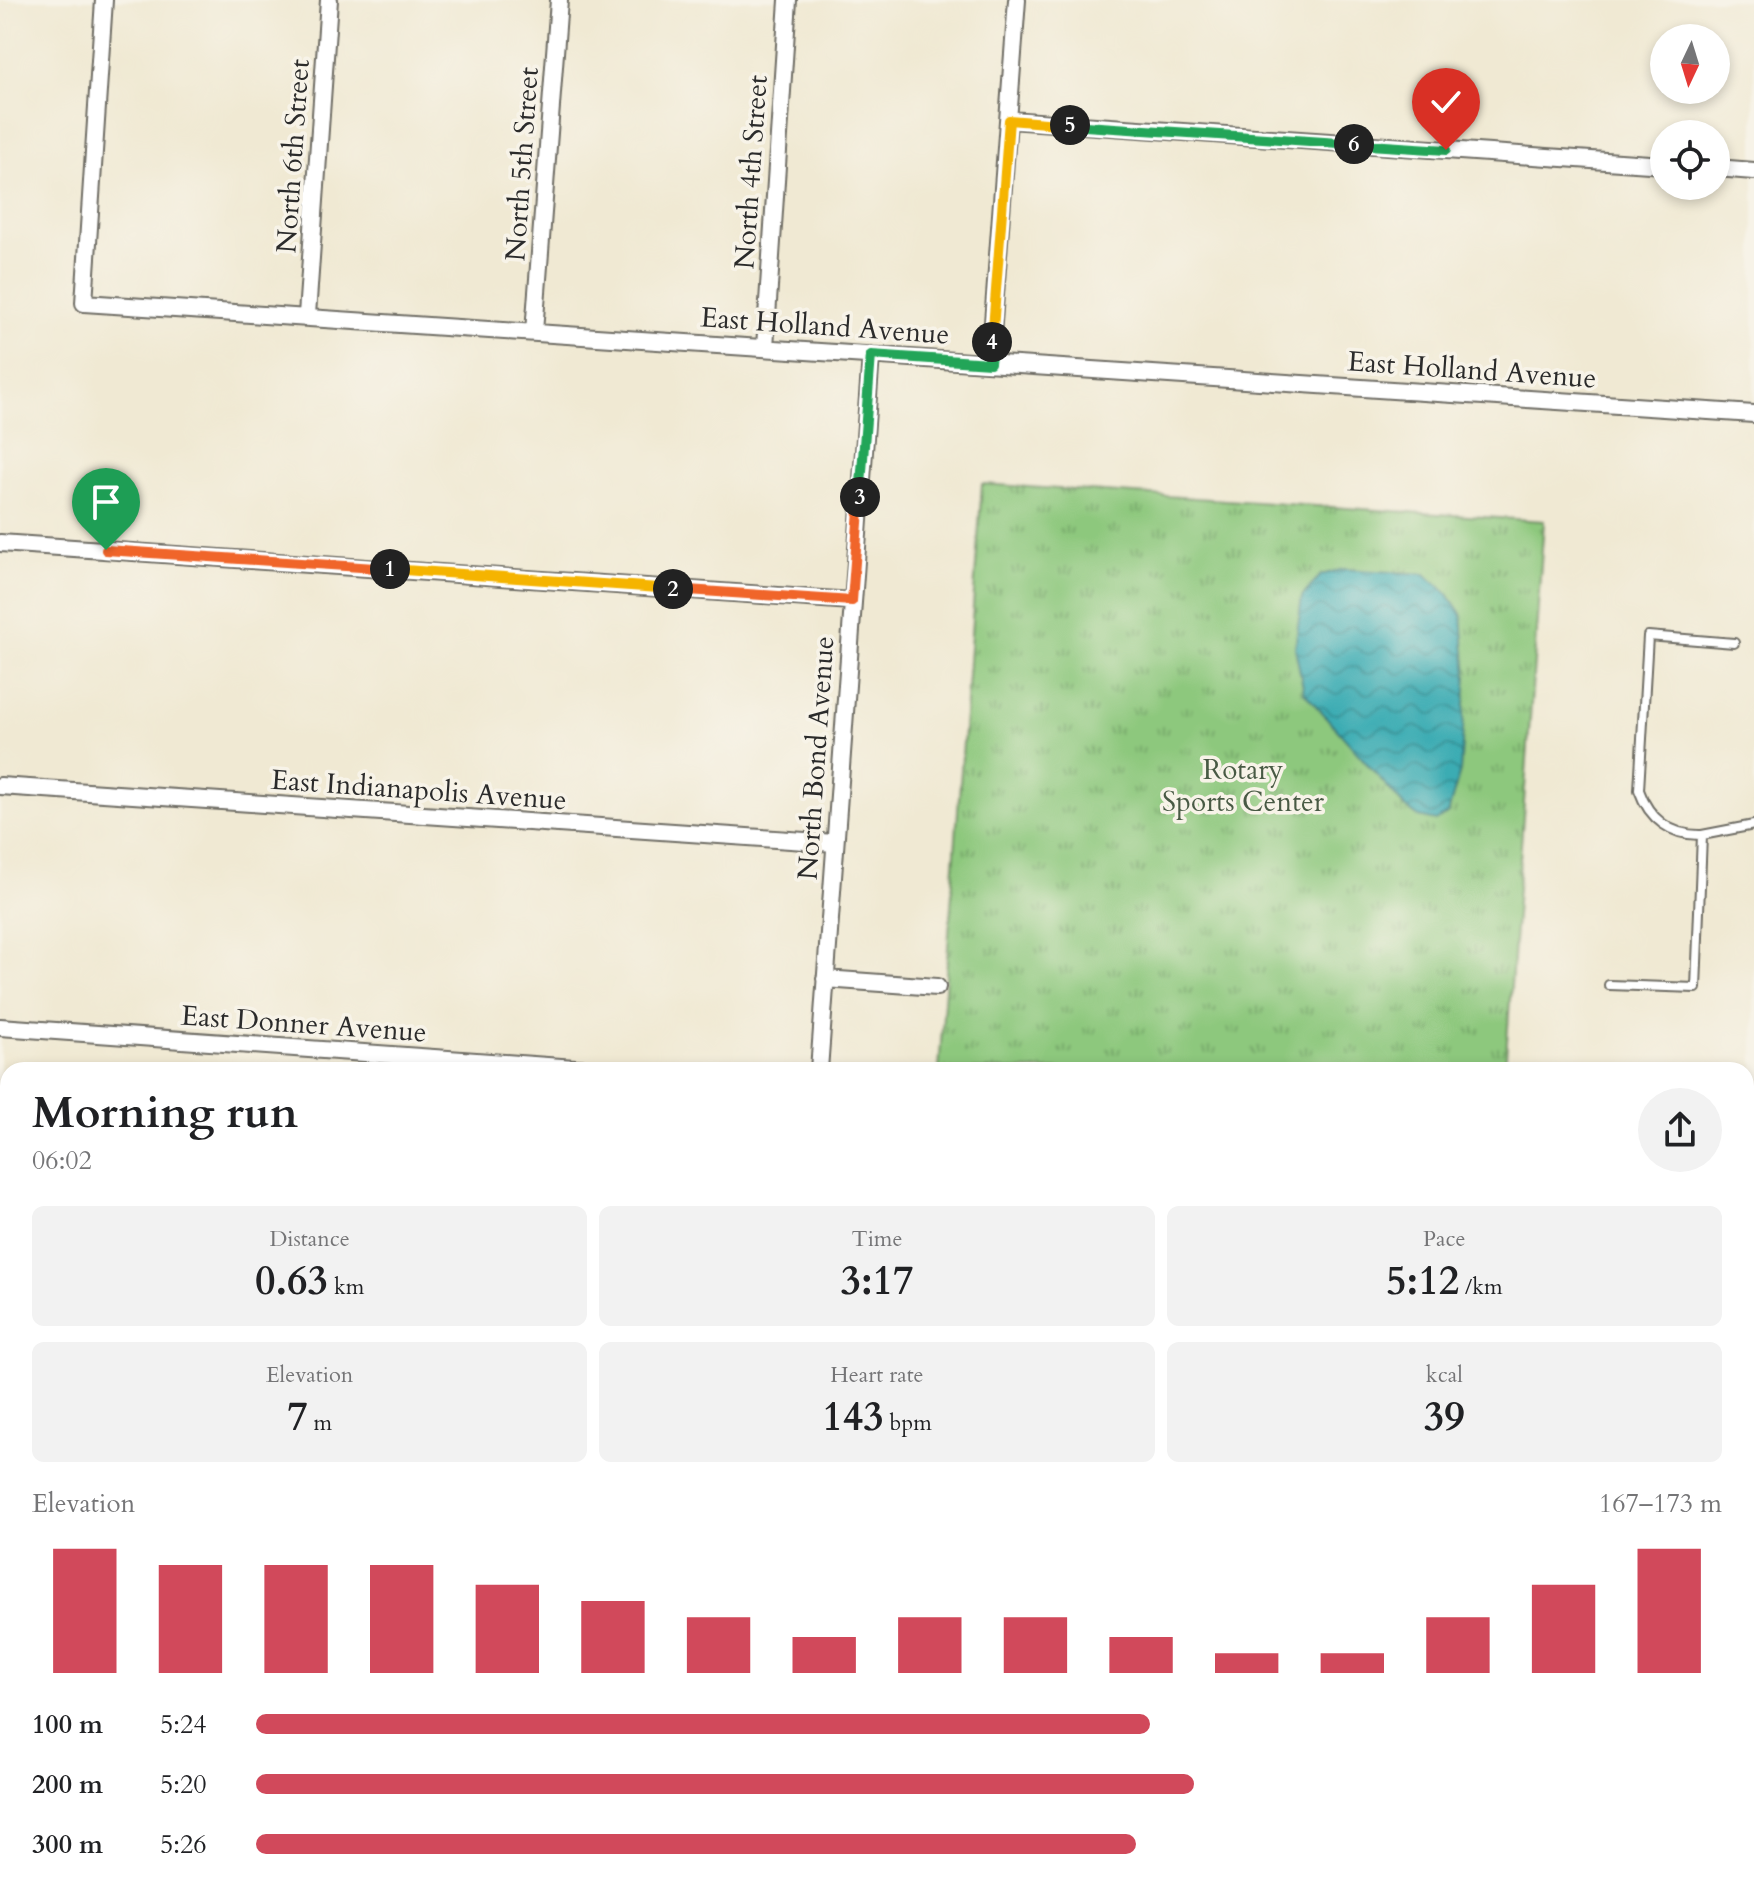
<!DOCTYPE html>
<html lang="en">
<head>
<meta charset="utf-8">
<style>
	:root { --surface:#fff; --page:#f2f2f2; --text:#202124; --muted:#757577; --accent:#d1495b }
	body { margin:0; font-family:Cardo,serif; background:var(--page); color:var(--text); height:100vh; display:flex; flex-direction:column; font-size:30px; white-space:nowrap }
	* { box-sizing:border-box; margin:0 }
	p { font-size:26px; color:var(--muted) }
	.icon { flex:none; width:44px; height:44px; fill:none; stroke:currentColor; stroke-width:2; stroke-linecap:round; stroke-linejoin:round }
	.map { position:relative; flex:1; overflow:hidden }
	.panel { position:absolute; left:0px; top:1062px; width:1754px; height:830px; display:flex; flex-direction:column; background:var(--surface); border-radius:24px 24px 0 0; box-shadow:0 4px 12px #0003 }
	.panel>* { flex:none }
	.needle { width:52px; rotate:184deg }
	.controls { position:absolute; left:1650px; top:24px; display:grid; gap:16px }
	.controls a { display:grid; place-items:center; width:80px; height:80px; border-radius:50%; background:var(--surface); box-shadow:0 4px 12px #0003; font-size:40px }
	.pin { position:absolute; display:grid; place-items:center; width:68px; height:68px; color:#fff; margin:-82px -34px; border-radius:50% 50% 50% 0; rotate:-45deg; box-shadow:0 0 8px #0007 }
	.pin .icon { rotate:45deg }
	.km { position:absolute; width:40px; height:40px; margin:-20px; border-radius:50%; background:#222; color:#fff; font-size:22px; line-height:40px; text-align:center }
	.round { display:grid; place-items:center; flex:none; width:84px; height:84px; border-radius:42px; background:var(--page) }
	.headline { display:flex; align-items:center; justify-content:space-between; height:136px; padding:0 32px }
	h1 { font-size:44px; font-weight:700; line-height:60px }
	.stats { display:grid; grid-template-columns:repeat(3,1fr); gap:12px; height:136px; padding:8px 32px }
	.stats div { display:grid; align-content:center; border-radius:12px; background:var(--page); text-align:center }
	.stats b { font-size:40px; font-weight:700 }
	.stats small { font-size:22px; font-weight:400 }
	.stats p { font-size:22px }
	.chart { height:224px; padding:16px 32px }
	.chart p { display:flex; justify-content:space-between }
	.chart svg { width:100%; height:144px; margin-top:8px; stroke:var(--accent); stroke-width:6 }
	ul { padding:0 32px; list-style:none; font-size:26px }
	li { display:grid; grid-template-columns:128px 96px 1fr; align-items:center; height:60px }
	li i { height:20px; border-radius:10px; background:var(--accent) }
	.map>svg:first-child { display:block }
	.grass { fill:url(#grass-tufts); stroke:#5c7a54; stroke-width:2 }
	.water { fill:url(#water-waves); stroke:#326c6f; stroke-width:2 }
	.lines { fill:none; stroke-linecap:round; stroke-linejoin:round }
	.lane-casing { stroke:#706e66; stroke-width:12 }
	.street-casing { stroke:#706e66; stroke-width:20 }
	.secondary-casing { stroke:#706e66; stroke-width:26 }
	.lane { stroke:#fff; stroke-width:8 }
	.street { stroke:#fff; stroke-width:16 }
	.secondary { stroke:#f9e7c3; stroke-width:22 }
	.split-1-casing { stroke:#fff; stroke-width:16 }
	.split-2-casing { stroke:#fff; stroke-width:16 }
	.split-3-casing { stroke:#fff; stroke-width:16 }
	.split-4-casing { stroke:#fff; stroke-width:16 }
	.split-5-casing { stroke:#fff; stroke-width:16 }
	.split-6-casing { stroke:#fff; stroke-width:16 }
	.split-7-casing { stroke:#fff; stroke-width:16 }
	.split-1 { stroke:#f0652b; stroke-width:10 }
	.split-2 { stroke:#f5b400; stroke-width:10 }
	.split-3 { stroke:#f0652b; stroke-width:10 }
	.split-4 { stroke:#22a559; stroke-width:10 }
	.split-5 { stroke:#f5b400; stroke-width:10 }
	.split-6 { stroke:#22a559; stroke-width:10 }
	.split-7 { stroke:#22a559; stroke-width:10 }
	.labels { text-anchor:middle; stroke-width:7; stroke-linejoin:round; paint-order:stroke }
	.street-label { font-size:28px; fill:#2b2b2b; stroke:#f7f3e8 }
	.park-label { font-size:28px; fill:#485a44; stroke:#f7f3e8 }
</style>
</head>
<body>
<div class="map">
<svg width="1754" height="1891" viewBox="0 0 1754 1891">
	<defs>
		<pattern id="grass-tufts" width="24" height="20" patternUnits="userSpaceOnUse" patternTransform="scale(2)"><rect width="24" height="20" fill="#8dc87d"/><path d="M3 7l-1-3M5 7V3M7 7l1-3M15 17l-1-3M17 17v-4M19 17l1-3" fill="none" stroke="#73a367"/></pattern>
		<pattern id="water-waves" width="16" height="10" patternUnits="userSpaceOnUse" patternTransform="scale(2)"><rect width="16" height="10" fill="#3aacb3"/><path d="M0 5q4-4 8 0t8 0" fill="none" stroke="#318c92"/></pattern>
	</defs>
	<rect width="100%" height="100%" fill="#f7f3e8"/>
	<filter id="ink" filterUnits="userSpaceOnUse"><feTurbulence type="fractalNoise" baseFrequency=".0125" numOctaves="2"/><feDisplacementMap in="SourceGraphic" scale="16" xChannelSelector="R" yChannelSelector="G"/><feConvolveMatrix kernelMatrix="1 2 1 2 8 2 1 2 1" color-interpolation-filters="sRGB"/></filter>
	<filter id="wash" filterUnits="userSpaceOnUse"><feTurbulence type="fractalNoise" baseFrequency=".006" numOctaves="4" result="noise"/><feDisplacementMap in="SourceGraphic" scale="32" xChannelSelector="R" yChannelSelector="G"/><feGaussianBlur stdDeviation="1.8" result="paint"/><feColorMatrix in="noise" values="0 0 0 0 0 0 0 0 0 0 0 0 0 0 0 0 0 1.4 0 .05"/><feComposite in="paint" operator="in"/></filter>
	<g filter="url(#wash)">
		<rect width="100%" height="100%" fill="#f0e9d3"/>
		<path class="grass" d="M982,484L1544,521L1505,1070H939Z
			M1746,1708H1754V1891H1457L1458,1884H1746Z"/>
		<path class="water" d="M1344,569L1425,574L1447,593L1462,615L1467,676L1460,771L1448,813L1436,821L1419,817L1405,807L1304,692L1295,648L1302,597L1321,575Z"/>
	</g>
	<g filter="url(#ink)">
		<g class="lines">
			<g class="lane-casing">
				<path id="lane" d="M1702,835C1671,836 1649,819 1639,790L1648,636L1734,643
					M1609,985L1696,988L1702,835L1754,825
					M1746,1113L1754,1114
					M1746,1265L1747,1240L1754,1235
					M1746,1272L1754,1273
					M1746,1311L1754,1312
					M1746,1350H1754
					M1746,1388L1754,1389
					M1746,1430L1754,1431
					M1746,1489L1754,1490
					M1746,1542L1754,1543"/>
			</g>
			<g class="street-casing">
				<path id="street" d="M104,0L84,303L1754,414
					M1009,120L1664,165
					M1716,168L1754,171
					M307,315L329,0
					M534,332L559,0
					M765,347L788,0
					M990,363L1017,0
					M0,543L852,601
					M0,786L835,843
					M825,979L937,987
					M0,1027L603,1070
					M819,1070L871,355
					M0,1271L8,1272
					M0,1513L8,1514
					M0,1606L8,1607
					M192,1891L193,1884
					M433,1891L434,1884
					M882,1891V1884
					M1116,1891L1117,1884
					M1341,1891V1884"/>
			</g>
			<g class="secondary-casing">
				<path id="secondary" d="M0,1560L8,1561
					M1746,1677L1754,1678"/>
			</g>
			<use href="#lane" class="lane"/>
			<use href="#street" class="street"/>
			<use href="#secondary" class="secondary"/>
		</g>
	</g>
	<g class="lines" filter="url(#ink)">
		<g class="split-1-casing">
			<path id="split-1" d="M106,550L390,569"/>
		</g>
		<g class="split-2-casing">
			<path id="split-2" d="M390,569L673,589"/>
		</g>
		<g class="split-3-casing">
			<path id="split-3" d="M673,589L852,601L860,497"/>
		</g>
		<g class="split-4-casing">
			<path id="split-4" d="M860,497L871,355L990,363L992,342"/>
		</g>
		<g class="split-5-casing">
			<path id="split-5" d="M992,342L1009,120L1070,125"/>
		</g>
		<g class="split-6-casing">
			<path id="split-6" d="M1070,125L1354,144"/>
		</g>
		<g class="split-7-casing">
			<path id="split-7" d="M1354,144L1446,150"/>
		</g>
		<use href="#split-1" class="split-1"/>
		<use href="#split-2" class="split-2"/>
		<use href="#split-3" class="split-3"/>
		<use href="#split-4" class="split-4"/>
		<use href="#split-5" class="split-5"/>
		<use href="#split-6" class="split-6"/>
		<use href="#split-7" class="split-7"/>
	</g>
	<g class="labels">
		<g class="street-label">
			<text transform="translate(292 156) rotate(-86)" y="10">North 6th Street</text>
			<text transform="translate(521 164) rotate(-86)" y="10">North 5th Street</text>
			<text transform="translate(750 172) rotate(-86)" y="10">North 4th Street</text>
			<text transform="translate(825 325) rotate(4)" y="10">East Holland Avenue</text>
			<text transform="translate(1472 369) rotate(4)" y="10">East Holland Avenue</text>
			<text transform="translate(815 758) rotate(-86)" y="10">North Bond Avenue</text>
			<text transform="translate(419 789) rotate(4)" y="10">East Indianapolis Avenue</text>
			<text transform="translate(304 1023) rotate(4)" y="10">East Donner Avenue</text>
		</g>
		<g class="park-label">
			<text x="1243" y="779">Rotary<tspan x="1243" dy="32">Sports Center</tspan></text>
		</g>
	</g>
</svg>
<div class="controls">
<a><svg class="needle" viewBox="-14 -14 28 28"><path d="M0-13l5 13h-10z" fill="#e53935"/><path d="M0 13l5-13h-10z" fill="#757577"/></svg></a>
<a><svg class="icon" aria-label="locate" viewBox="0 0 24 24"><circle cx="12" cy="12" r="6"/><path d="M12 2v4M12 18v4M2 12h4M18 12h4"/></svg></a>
</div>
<div class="pin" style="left:106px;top:550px;background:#1e9e55"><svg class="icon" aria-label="arrive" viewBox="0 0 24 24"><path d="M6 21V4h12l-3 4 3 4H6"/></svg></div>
<div class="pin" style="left:1446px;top:150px;background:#d93025"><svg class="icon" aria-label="check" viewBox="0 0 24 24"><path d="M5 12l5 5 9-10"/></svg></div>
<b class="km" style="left:390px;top:569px">1</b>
<b class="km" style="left:673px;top:589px">2</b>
<b class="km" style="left:860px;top:497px">3</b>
<b class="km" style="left:992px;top:342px">4</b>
<b class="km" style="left:1070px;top:125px">5</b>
<b class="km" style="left:1354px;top:144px">6</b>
<section class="panel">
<div class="headline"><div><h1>Morning run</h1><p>06:02</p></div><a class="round"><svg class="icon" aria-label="share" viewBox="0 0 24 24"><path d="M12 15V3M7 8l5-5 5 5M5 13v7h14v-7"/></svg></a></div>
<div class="stats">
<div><p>Distance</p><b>0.63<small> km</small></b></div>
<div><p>Time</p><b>3:17</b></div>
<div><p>Pace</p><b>5:12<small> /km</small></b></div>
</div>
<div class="stats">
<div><p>Elevation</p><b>7<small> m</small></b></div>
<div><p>Heart rate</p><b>143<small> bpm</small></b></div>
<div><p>kcal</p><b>39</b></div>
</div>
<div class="chart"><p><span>Elevation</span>167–173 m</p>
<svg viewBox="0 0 160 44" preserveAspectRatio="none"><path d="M5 44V6M15 44V11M25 44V11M35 44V11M45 44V17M55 44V22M65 44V27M75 44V33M85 44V27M95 44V27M105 44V33M115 44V38M125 44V38M135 44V27M145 44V17M155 44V6"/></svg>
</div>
<ul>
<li><b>100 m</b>5:24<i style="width:61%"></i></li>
<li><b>200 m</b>5:20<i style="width:64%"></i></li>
<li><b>300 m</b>5:26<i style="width:60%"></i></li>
</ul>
</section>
</div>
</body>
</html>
